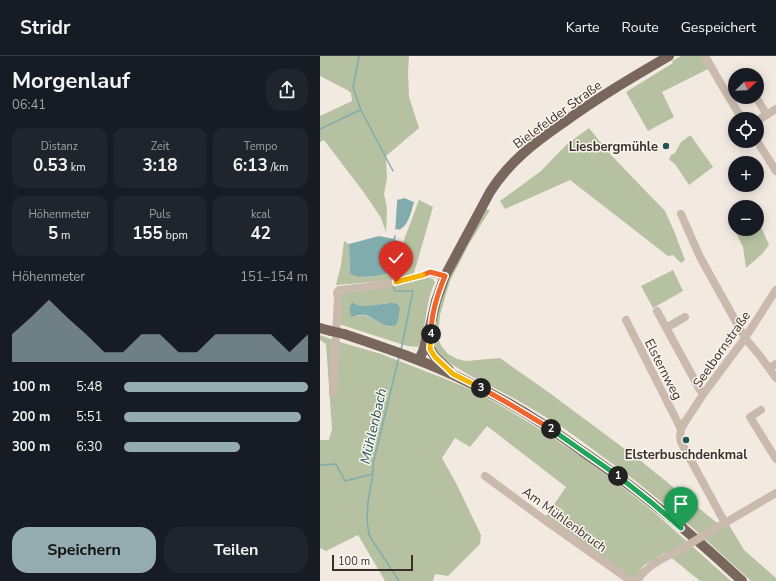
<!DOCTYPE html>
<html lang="de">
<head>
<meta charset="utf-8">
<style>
	:root { --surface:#171b24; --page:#20242c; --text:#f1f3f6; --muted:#9ea1a6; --line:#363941; --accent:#94acaf }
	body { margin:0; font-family:"Nunito Sans",sans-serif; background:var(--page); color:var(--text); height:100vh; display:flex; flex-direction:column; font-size:15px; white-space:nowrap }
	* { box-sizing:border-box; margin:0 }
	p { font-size:13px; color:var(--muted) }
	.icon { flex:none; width:22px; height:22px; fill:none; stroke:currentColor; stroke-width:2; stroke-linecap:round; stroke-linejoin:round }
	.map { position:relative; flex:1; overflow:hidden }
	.details { display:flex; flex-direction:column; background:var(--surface); width:320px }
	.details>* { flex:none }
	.needle { width:26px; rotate:67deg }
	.tools { position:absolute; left:408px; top:12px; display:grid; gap:8px }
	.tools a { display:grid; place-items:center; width:36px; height:36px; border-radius:50%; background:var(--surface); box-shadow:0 2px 10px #0003; font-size:20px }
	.scale { position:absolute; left:12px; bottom:10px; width:81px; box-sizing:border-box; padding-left:4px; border:2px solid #392f2b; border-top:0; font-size:11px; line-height:14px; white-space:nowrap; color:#392f2b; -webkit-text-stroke:3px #faf4ed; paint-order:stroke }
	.pin { position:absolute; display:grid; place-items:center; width:34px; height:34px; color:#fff; margin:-41px -17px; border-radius:50% 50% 50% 0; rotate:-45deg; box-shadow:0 0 4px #0007 }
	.pin .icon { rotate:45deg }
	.km { position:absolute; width:20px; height:20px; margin:-10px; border-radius:50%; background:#222; color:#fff; font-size:11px; line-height:20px; text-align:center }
	.round { display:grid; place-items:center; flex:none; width:42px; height:42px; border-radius:16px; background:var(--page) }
	.summary { display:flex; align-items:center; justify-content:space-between; height:68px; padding:0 12px }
	h1 { font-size:22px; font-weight:700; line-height:30px }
	.figures { display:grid; grid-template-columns:repeat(3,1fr); gap:6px; height:68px; padding:4px 12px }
	.figures div { display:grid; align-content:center; border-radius:10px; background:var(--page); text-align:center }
	.figures b { font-size:17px; font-weight:700 }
	.figures small { font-size:11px; font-weight:400 }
	.figures p { font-size:11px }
	.chart { height:112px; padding:8px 12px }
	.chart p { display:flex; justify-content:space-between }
	.chart svg { width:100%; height:72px; margin-top:4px; fill:var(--accent); opacity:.7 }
	.action { display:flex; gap:8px; margin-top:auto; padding:8px 12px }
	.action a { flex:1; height:46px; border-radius:16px; background:var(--accent); color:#111; font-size:16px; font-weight:700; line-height:46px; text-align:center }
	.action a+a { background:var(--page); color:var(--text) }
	ul { padding:0 12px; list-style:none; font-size:13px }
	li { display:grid; grid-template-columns:64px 48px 1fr; align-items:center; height:30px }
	li i { height:10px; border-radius:5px; background:var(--accent) }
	header { display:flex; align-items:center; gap:24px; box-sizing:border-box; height:56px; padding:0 20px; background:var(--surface); border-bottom:1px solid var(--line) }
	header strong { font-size:19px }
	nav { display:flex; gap:22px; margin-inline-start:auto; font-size:14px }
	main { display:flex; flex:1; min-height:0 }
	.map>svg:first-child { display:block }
	.green { fill:#b6c1a1; fill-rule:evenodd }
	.water { fill:#81acae }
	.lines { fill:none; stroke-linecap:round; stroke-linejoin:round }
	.stream { stroke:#81acae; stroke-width:1.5 }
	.minor { stroke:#cabaad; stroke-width:8 }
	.major { stroke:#79665d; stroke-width:10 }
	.minor-bridge { stroke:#cabaad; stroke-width:8 }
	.major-bridge { stroke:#79665d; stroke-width:10 }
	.split-1-casing { stroke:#fff; stroke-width:8 }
	.split-2-casing { stroke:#fff; stroke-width:8 }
	.split-3-casing { stroke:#fff; stroke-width:8 }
	.split-4-casing { stroke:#fff; stroke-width:8 }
	.split-5-casing { stroke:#fff; stroke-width:8 }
	.split-6-casing { stroke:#fff; stroke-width:8 }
	.split-1 { stroke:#22a559; stroke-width:5 }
	.split-2 { stroke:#22a559; stroke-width:5 }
	.split-3 { stroke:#f0652b; stroke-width:5 }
	.split-4 { stroke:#f5b400; stroke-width:5 }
	.split-5 { stroke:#f0652b; stroke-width:5 }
	.split-6 { stroke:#f5b400; stroke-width:5 }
	.poi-dot { fill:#235558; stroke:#faf4ed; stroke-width:1.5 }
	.labels { text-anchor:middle; stroke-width:3; stroke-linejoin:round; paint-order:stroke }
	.street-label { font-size:13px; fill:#392f2b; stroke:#faf4ed }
	.poi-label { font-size:13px; font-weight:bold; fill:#392f2b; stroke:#faf4ed; text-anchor:end }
	.water-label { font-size:14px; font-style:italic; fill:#235558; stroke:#faf4ed }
</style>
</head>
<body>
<header>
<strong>Stridr</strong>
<nav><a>Karte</a><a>Route</a><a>Gespeichert</a></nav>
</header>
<main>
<section class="details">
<div class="summary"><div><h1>Morgenlauf</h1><p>06:41</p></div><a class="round"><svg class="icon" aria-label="share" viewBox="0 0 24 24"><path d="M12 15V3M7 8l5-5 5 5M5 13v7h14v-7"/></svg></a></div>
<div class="figures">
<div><p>Distanz</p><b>0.53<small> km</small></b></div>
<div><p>Zeit</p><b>3:18</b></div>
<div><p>Tempo</p><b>6:13<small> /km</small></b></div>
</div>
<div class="figures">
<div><p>Höhenmeter</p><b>5<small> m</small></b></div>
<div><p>Puls</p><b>155<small> bpm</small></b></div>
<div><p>kcal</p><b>42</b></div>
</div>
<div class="chart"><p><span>Höhenmeter</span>151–154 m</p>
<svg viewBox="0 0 160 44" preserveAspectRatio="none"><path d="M0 44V27L10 17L20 6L30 17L40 27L50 38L60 38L70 27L80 27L90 38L100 38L110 27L120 27L130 27L140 27L150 38L160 27V44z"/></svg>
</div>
<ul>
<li><b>100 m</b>5:48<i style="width:100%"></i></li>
<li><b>200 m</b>5:51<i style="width:96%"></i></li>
<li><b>300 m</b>6:30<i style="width:63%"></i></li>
</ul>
<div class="action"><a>Speichern</a><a>Teilen</a></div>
</section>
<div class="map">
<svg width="456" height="525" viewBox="0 0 456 525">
	<rect width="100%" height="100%" fill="#f2eae1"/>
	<path class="green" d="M0,0H89L88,16L89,41L99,72L66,100L67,122L64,138L67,152L66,176L61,162L45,138L4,84L0,86V60L32,45L31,37L27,34L0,20Z
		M361,0H381L388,13L342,36L354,61L328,75L306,36L353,7L352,5Z
		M269,72L291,99L345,155L354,175L365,204L361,207L353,199L348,200L250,124L185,153L180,145L221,115L246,89Z
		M369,80H371L393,111L369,129L355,108L352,106L349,103L351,99L355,97L361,86Z
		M99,144L113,151L94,217C87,222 76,223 67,224C50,226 33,228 16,229L21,209L24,185L29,188L30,217L47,221L73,217L75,222L85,181Z
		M165,153L170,154L149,188L130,225L120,259L118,283L122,291L128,298L137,303L146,305L180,302L231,338L321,405L396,466L409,469L424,494L456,522V525H431L364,464L313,423L263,386L239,369L197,344L149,319L120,301L113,290L114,271L118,249L129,218Z
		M437,164H438L449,189L442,198L426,212L423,191L416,177L423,173H437Z
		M353,214L363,235L333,252L321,230Z
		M106,221L113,223L115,226C111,235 108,244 107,254C104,266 105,281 98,291L87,290L22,269L19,267L21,238ZM32,247C42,254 56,249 67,247L70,271L50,261L43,259L32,261Z
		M0,279L13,284L61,298L123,322L157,336L190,355L224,376L265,403L297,427L334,456L411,525H380L353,503L344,497L323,510L316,521L312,522L226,460L246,431L167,370L150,391L135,382L122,402L136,427L161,479L160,488L128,520L115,518L113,525H65L38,479L6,495L0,492V384H9L12,373L6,288L0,284Z"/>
	<path class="water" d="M84,142L94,146C91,156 89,169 79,174L76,172L78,144Z
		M59,180L74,183L80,186L73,217C62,218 39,225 30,217L29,188Z
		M32,246C44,257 73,241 79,250C80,252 80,255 79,257C79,261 78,265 76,269C65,274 55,261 45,259C41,258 36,260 32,261C29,256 29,251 32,246Z"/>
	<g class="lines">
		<path class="stream" d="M39,0L33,32L41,54L73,115
			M0,73L40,54
			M76,173L78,144
			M74,185L75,180
			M71,217L72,223
			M73,230L75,235H93L81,294
			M0,409L16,408L25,425L53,418
			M79,525L49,479L47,464L48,445L53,418V408L79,301"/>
		<path class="minor" d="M385,0L401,28L422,63
			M436,41L447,59
			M437,65L456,53
			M437,85L456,115
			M361,158L380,201L425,282L440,300L456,322
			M337,255L380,334L384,337
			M306,264L361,373
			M346,272L365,261
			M449,312L456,308
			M13,337L18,241L17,237L19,234L46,231L76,226L97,221L110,217L125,220
			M441,354L430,361L456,403
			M165,420L226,465L311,525
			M405,467L361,386L360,381L361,373L365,366L384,337L425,282L456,234
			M393,474L456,437
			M317,525C326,510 343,502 358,495"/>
		<path class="major" d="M0,272L11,275
			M24,278C66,292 108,306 148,326C189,345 226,369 262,395C319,434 372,478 422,525
			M110,293L115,301L129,314
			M99,304L103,295L111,267L116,245L125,220L170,136C189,106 214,87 243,67C277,42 313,21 349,0"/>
		<path class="minor-bridge" d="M358,495L393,474"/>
		<path class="major-bridge" d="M11,275L24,278"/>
	</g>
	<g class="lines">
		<g class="split-1-casing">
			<path id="split-1" d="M298,420L332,447L361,472"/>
		</g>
		<g class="split-2-casing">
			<path id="split-2" d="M231,373L298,420"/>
		</g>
		<g class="split-3-casing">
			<path id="split-3" d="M161,332L186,346L231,373"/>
		</g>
		<g class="split-4-casing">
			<path id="split-4" d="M111,278L110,293L115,301L133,318L161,332"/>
		</g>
		<g class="split-5-casing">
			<path id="split-5" d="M103,219L110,216L125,220C117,239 111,257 111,278"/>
		</g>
		<g class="split-6-casing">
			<path id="split-6" d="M76,226L103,219"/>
		</g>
		<use href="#split-1" class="split-1"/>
		<use href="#split-2" class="split-2"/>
		<use href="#split-3" class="split-3"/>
		<use href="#split-4" class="split-4"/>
		<use href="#split-5" class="split-5"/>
		<use href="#split-6" class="split-6"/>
	</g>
	<g class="poi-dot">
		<circle cx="346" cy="90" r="4"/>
		<circle cx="366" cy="384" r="4"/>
	</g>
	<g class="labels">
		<g class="street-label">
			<text transform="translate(237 58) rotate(-36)" y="5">Bielefelder Straße</text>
			<text transform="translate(401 293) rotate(-55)" y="5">Seelbornstraße</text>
			<text transform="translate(344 313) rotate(63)" y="5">Elsternweg</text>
			<text transform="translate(245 463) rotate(36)" y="5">Am Mühlenbruch</text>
		</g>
		<g class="poi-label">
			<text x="338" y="95">Liesbergmühle</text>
			<text x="366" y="403" text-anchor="middle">Elsterbuschdenkmal</text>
		</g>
		<g class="water-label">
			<text transform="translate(53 370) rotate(-77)" y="5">Mühlenbach</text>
		</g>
	</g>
</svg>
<div class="tools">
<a><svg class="needle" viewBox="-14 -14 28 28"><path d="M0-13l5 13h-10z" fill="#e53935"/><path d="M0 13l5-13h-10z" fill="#9ea1a6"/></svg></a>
<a><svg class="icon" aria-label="locate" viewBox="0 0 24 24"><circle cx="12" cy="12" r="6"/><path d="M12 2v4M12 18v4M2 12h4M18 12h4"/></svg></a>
<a>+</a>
<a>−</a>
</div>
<div class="scale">100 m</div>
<div class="pin" style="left:361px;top:472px;background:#1e9e55"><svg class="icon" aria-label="arrive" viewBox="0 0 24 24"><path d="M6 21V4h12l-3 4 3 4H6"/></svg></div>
<div class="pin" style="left:76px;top:226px;background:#d93025"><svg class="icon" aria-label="check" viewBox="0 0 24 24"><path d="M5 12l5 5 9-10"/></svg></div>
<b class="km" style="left:298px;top:420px">1</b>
<b class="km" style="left:231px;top:373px">2</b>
<b class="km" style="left:161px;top:332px">3</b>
<b class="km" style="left:111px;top:278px">4</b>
</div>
</main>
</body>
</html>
